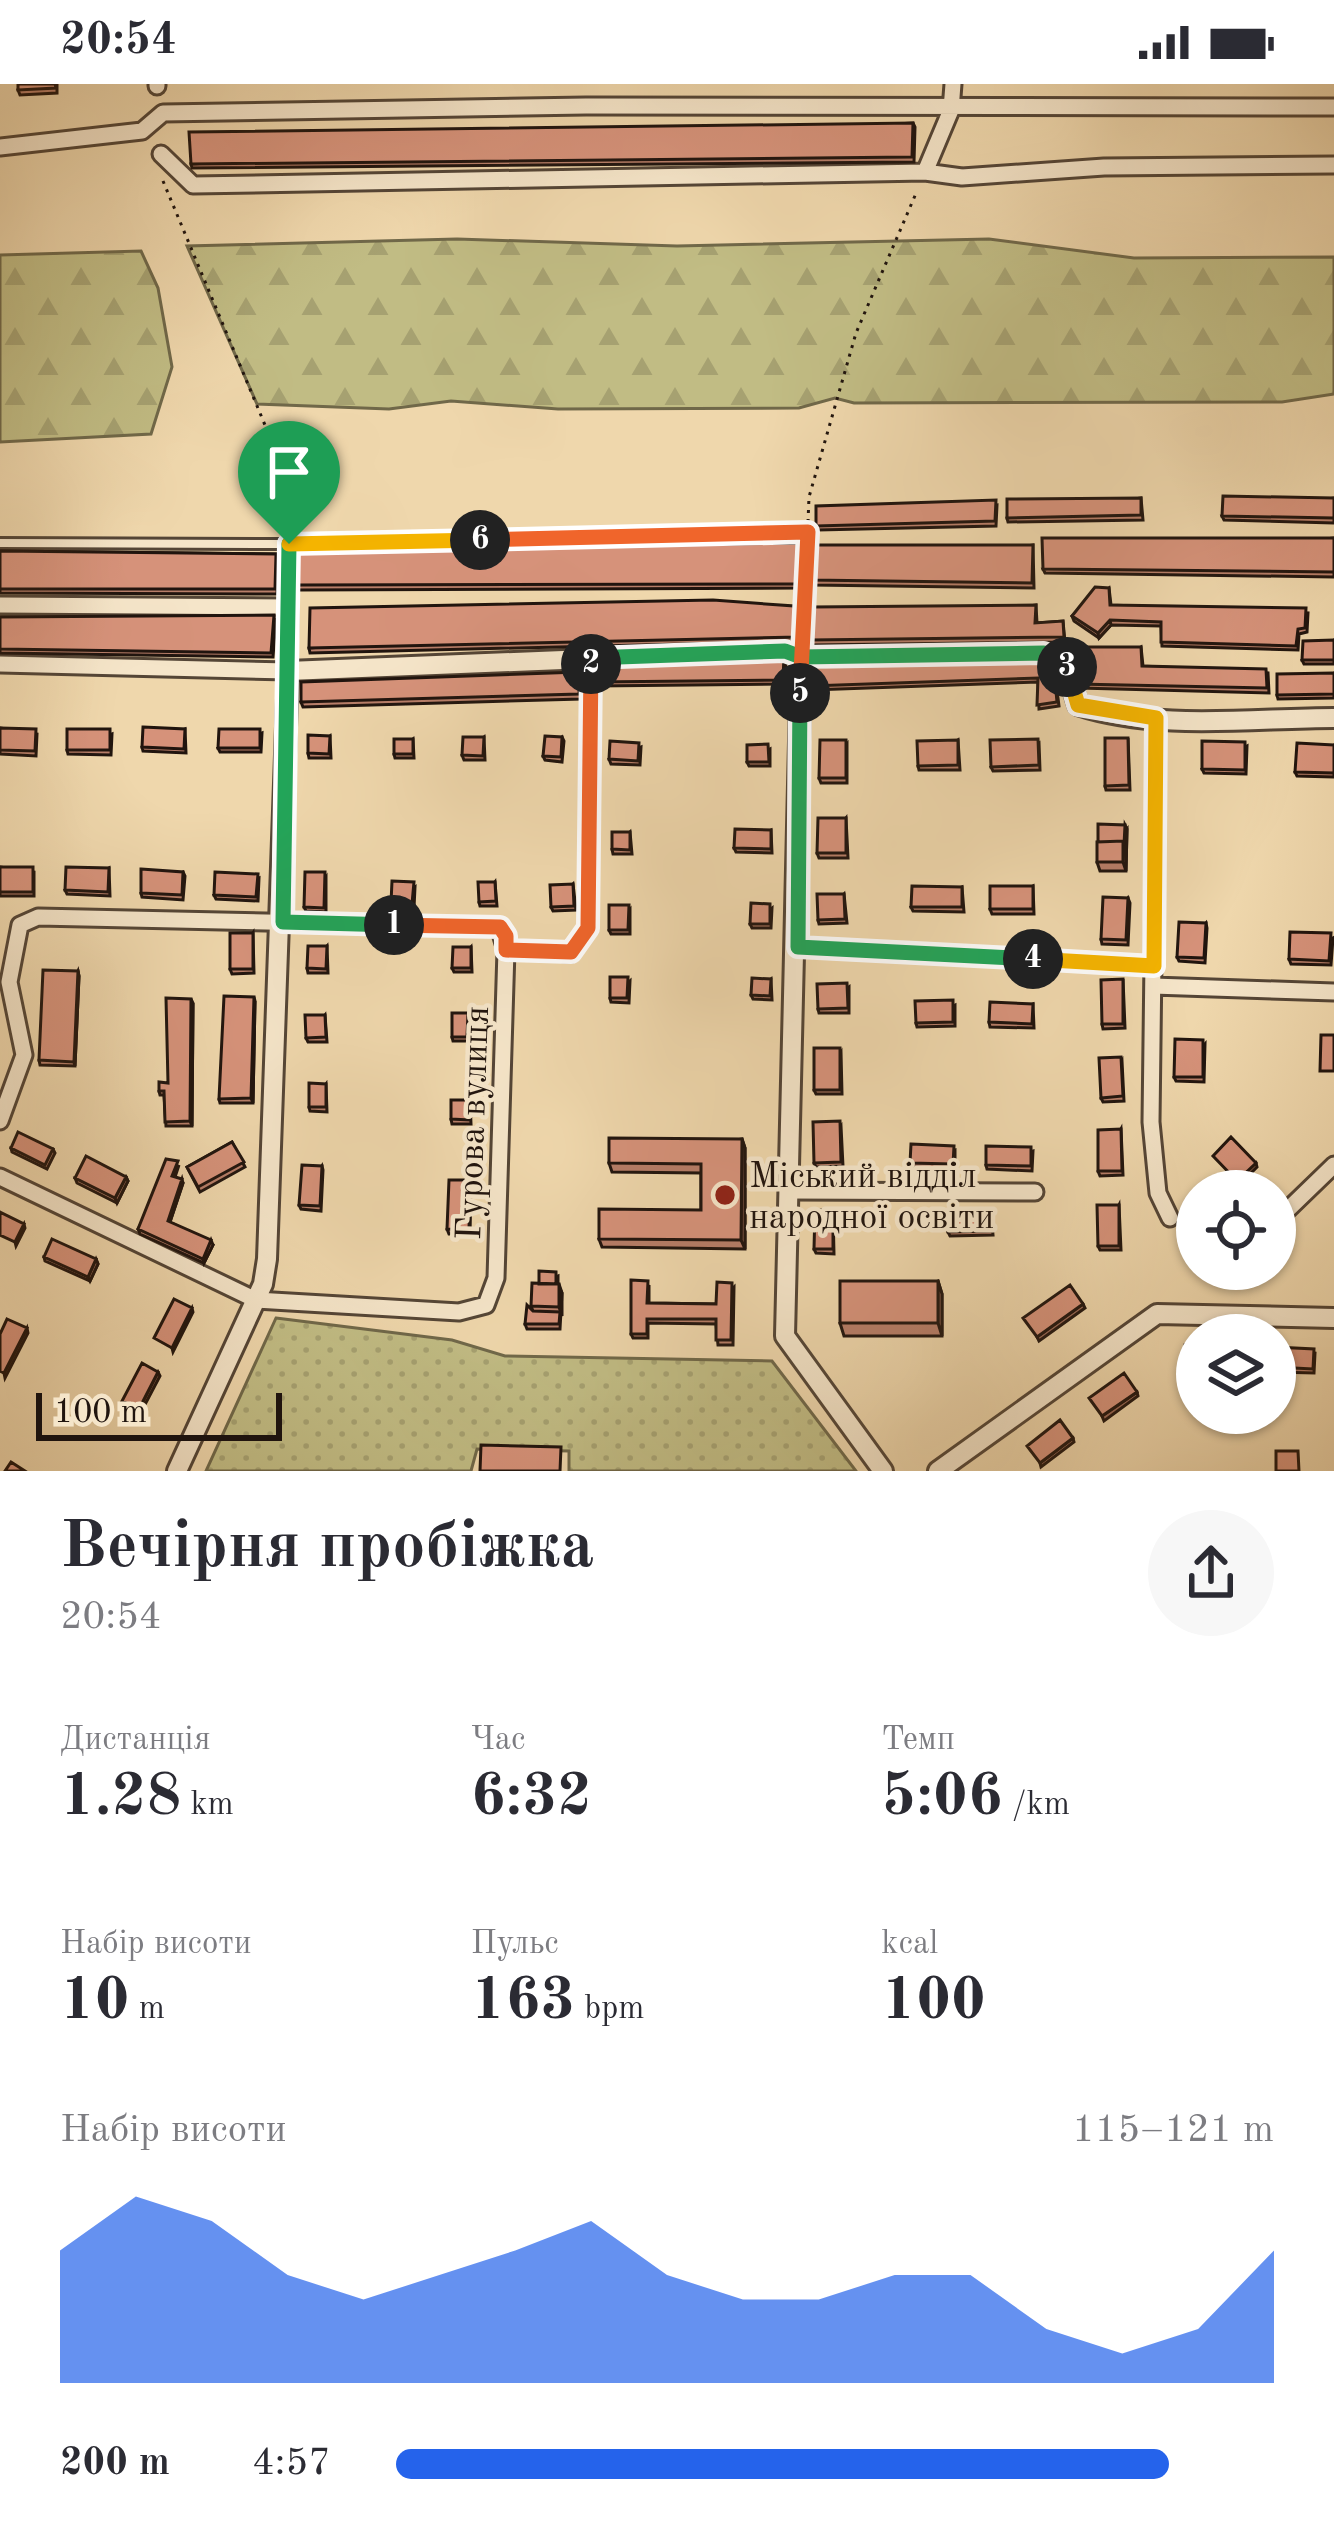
<!DOCTYPE html>
<html lang="uk">
<head>
<meta charset="utf-8">
<style>
	:root { --surface:#fff; --page:#f7f7f7; --text:#2b2b33; --muted:#7c7c81; --accent:#2563eb }
	body { margin:0; font-family:"Old Standard TT",serif; background:var(--page); color:var(--text); height:100vh; display:flex; flex-direction:column; font-size:45px; white-space:nowrap }
	* { box-sizing:border-box; margin:0 }
	p { font-size:39px; color:var(--muted) }
	.icon { flex:none; width:66px; height:66px; fill:none; stroke:currentColor; stroke-width:2; stroke-linecap:round; stroke-linejoin:round }
	.map { position:relative; height:1387px; overflow:hidden }
	.side { display:flex; flex-direction:column; background:var(--surface); flex:1 }
	.side>* { flex:none }
	.tools { position:absolute; left:1176px; top:1086px; display:grid; gap:24px }
	.tools a { display:grid; place-items:center; width:120px; height:120px; border-radius:50%; background:var(--surface); box-shadow:0 3px 9px #0004; font-size:60px }
	.scale { position:absolute; left:36px; bottom:30px; width:246px; box-sizing:border-box; padding-left:12px; border:6px solid #20140e; border-top:0; font-size:33px; line-height:42px; white-space:nowrap; color:#20140e; -webkit-text-stroke:9px #f5e5c9; paint-order:stroke }
	.pin { position:absolute; display:grid; place-items:center; width:102px; height:102px; color:#fff; margin:-123px -51px; border-radius:50% 50% 50% 0; rotate:-45deg; box-shadow:0 0 12px #0007 }
	.pin .icon { rotate:45deg }
	.km { position:absolute; width:60px; height:60px; margin:-30px; border-radius:50%; background:#222; color:#fff; font-size:33px; line-height:60px; text-align:center }
	.round { display:grid; place-items:center; flex:none; width:126px; height:126px; border-radius:63px; background:var(--page) }
	.overview { display:flex; align-items:center; justify-content:space-between; height:204px; padding:0 60px }
	h1 { font-size:66px; font-weight:600; line-height:90px }
	.stats { display:grid; grid-template-columns:repeat(3,1fr); gap:18px; height:204px; padding:12px 60px }
	.stats div { display:grid; align-content:center }
	.stats b { font-size:60px; font-weight:600 }
	.stats small { font-size:33px; font-weight:400 }
	.stats p { font-size:33px }
	.chart { height:336px; padding:24px 60px }
	.chart p { display:flex; justify-content:space-between }
	.chart svg { width:100%; height:216px; margin-top:12px; fill:var(--accent); opacity:.7 }
	ul { padding:0 60px; list-style:none; font-size:39px }
	li { display:grid; grid-template-columns:192px 144px 1fr; align-items:center; height:90px }
	li i { height:30px; border-radius:15px; background:var(--accent) }
	.status { display:flex; justify-content:space-between; align-items:center; height:84px; padding:0 60px; background:var(--surface); direction:ltr }
	.status svg { height:33px; fill:currentColor }
	.map>svg:first-child { display:block }
	.forest { fill:url(#forest-firs); stroke:#706849; stroke-width:3 }
	.park { fill:url(#park-dots); stroke:#706849; stroke-width:3 }
	.lines { fill:none; stroke-linecap:round; stroke-linejoin:round }
	.service-casing { stroke:#544536; stroke-width:14 }
	.minor-casing { stroke:#544536; stroke-width:21 }
	.tertiary-casing { stroke:#544536; stroke-width:24 }
	.path { stroke:#20140e; stroke-width:3; stroke-dasharray:3 6; stroke-linecap:butt }
	.service { stroke:#f5e5c9; stroke-width:8 }
	.minor { stroke:#f5e5c9; stroke-width:15 }
	.tertiary { stroke:#f5e5c9; stroke-width:18 }
	.wall { fill:#b87e69; stroke:#20140e; stroke-width:3 }
	.shaded-wall { fill:#966655; stroke:#20140e; stroke-width:3 }
	.building { fill:#d6927a; stroke:#20140e; stroke-width:3 }
	.split-1-casing { stroke:#fff; stroke-width:24 }
	.split-2-casing { stroke:#fff; stroke-width:24 }
	.split-3-casing { stroke:#fff; stroke-width:24 }
	.split-4-casing { stroke:#fff; stroke-width:24 }
	.split-5-casing { stroke:#fff; stroke-width:24 }
	.split-6-casing { stroke:#fff; stroke-width:24 }
	.split-7-casing { stroke:#fff; stroke-width:24 }
	.split-1 { stroke:#22a559; stroke-width:15 }
	.split-2 { stroke:#f0652b; stroke-width:15 }
	.split-3 { stroke:#22a559; stroke-width:15 }
	.split-4 { stroke:#f5b400; stroke-width:15 }
	.split-5 { stroke:#22a559; stroke-width:15 }
	.split-6 { stroke:#f0652b; stroke-width:15 }
	.split-7 { stroke:#f5b400; stroke-width:15 }
	.poi-dot { fill:#8f2418; stroke:#f5e5c9; stroke-width:4.5 }
	.labels { text-anchor:middle; stroke-width:9; stroke-linejoin:round; paint-order:stroke }
	.street-label { font-size:36px; fill:#20140e; stroke:#f5e5c9 }
	.poi-label { font-size:36px; fill:#20140e; stroke:#f5e5c9; text-anchor:start }
</style>
</head>
<body>
<div class="status"><b>20:54</b><svg viewBox="0 0 49 12"><path d="M0 12V9h3v3zM5 12V6h3v6zM10 12V3h3v9zM15 12V0h3v12zM26 1h20v11H26zM47 4h2v5h-2z"/></svg></div>
<div class="map">
<svg width="1334" height="1387" viewBox="0 0 1334 1387">
	<defs>
		<pattern id="forest-firs" width="22" height="20" patternUnits="userSpaceOnUse" patternTransform="scale(3)"><rect width="22" height="20" fill="#c1bc84"/><path d="M5 1l3.5 6h-7zM16 11l3.5 6h-7z" fill="#a6a171"/></pattern>
		<pattern id="park-dots" width="8" height="8" patternUnits="userSpaceOnUse" patternTransform="scale(3)"><rect width="8" height="8" fill="#c1bc84"/><path d="M2 2h.1M6 6h.1" fill="none" stroke="#a6a171" stroke-width="1.8" stroke-linecap="round"/></pattern>
	</defs>
	<rect width="100%" height="100%" fill="#efd7ac"/>
	<filter id="stains"><feTurbulence type="fractalNoise" baseFrequency=".00167" numOctaves="4"/><feColorMatrix values="0 0 0 0 .2 0 0 0 0 .09 0 0 0 0 .02 0 0 0 .5 -.17"/></filter>
	<radialGradient id="worn" r=".72"><stop offset=".6" stop-color="#630" stop-opacity="0"/><stop offset="1" stop-color="#630" stop-opacity=".3"/></radialGradient>
	<path class="forest" d="M457,155L677,162L989,155L1134,174L1334,173V310L1282,318L854,319L835,314L799,324L558,325L451,317L389,325L257,320L187,162Z
		M141,167L158,204L172,283L151,350L0,358V171Z"/>
	<path class="park" d="M276,1234L452,1256L505,1272L772,1277L856,1387H569V1367L477,1365L471,1387H206Z"/>
	<g class="lines">
		<g class="service-casing">
			<path id="service" d="M0,459L289,460L808,448"/>
		</g>
		<g class="minor-casing">
			<path id="minor" d="M157,0V2
				M0,63L142,47L163,29L586,22L1334,23
				M161,70L193,101L925,88L962,93L1104,83L1334,81
				M925,88L951,26L953,0
				M0,521L289,523L288,587L0,580
				M1156,634L1151,1038L1158,1109L1170,1134
				M798,863L1153,882
				M1153,902L1334,908
				M0,1037L24,971L9,898L20,841L38,833L499,843L506,866L571,869L588,844L591,574
				M0,1093L256,1216L459,1228L486,1221L496,1194L506,866
				M790,1107L1035,1108
				M1275,1138L1334,1081"/>
		</g>
		<g class="tertiary-casing">
			<path id="tertiary" d="M801,573L785,1252L883,1387
				M177,1387L263,1200L267,1175L288,587L785,567L801,573L1044,569L1064,576L1078,621C1156,647 1252,634 1334,634
				M938,1387L1157,1230L1334,1234"/>
		</g>
		<path class="path" d="M163,97L270,353L287,447
			M808,438L809,413L856,249L917,107
			M289,507V474
			M802,552L807,459"/>
		<use href="#service" class="service"/>
		<use href="#minor" class="minor"/>
		<use href="#tertiary" class="tertiary"/>
	</g>
	<path class="wall" d="M57,0V9L20,11L18,6Z
		M913,39L915,43L914,78L192,84L191,80Z
		M1141,414L1143,436L1008,438L1007,434Z
		M1334,414V439L1224,436L1222,432Z
		M997,421L996,442L818,446L816,442Z
		M1334,454V493L1045,489L1043,485Z
		M798,459L800,504L298,506L296,501Z
		M1033,461L1034,504L812,501L810,496Z
		M0,467L276,470L278,474L277,510L0,509Z
		M1109,504L1111,521L1308,529L1307,548L1299,550L1298,566L1162,562L1161,542L1111,541L1099,554L1074,537L1072,532Z
		M1036,521L1037,539L1063,537L1065,558L812,561L810,556Z
		M795,526L801,557L310,569L309,564Z
		M0,533L276,535L273,573L0,569Z
		M1334,556V580H1304L1302,576Z
		M1141,563L1143,582L1268,589L1269,609L1079,604L1077,600Z
		M786,575L785,600L596,602L594,598Z
		M1053,575L1059,622L1039,625L1038,598L812,606L810,602Z
		M580,588L581,615L303,623L301,618Z
		M1334,589V614L1278,615L1277,611Z
		M0,644L37,650L36,672L0,670Z
		M185,645L186,669L143,667L142,663Z
		M262,649L261,668H220L218,664Z
		M112,650L111,671L68,670L67,666Z
		M330,652L331,674H309L308,669Z
		M484,653L485,676H464L462,671Z
		M562,653L564,657L562,678L545,676L543,672Z
		M1128,654L1130,706H1106L1105,702Z
		M413,655L414,674H395L394,670Z
		M958,656L960,686H919L918,682Z
		M1039,659L1040,686L993,687L991,683Z
		M847,660V699H821L819,694Z
		M1334,661V693L1297,692L1295,688Z
		M1247,662L1246,690L1204,689L1202,685Z
		M641,663L640,681L611,680L609,675Z
		M770,665V682H749L747,678Z
		M846,734L848,774H819L817,769Z
		M1127,745L1126,787H1100L1097,778Z
		M771,746L772,769L736,768L734,764Z
		M630,748L632,770H613L612,765Z
		M0,783L34,788V812H0Z
		M109,784L110,812L67,810L65,806Z
		M183,788L185,792L183,816L142,813L141,809Z
		M326,793V828L306,827L304,823Z
		M259,794L258,817L216,815L214,811Z
		M495,798L497,822H480L479,818Z
		M573,800L576,826L553,827L551,823Z
		M1033,802L1034,830H992L990,825Z
		M415,803L414,824L392,823L391,819Z
		M962,803L964,828L913,827L911,823Z
		M844,810L847,839L819,840L818,836Z
		M1128,814L1130,819L1128,861L1102,860L1101,855Z
		M772,824L771,844H752L750,840Z
		M630,825V850H611L609,846Z
		M1206,839L1207,844L1205,879L1179,877L1177,873Z
		M253,849L254,889L232,890L230,885Z
		M1333,854L1331,881L1291,880L1289,875Z
		M327,862L328,889H308L307,884Z
		M471,863L472,888H454L452,884Z
		M78,887L79,892L75,982L40,981L39,976Z
		M771,895L772,916L753,915L751,911Z
		M1123,895L1125,944L1103,945L1102,940Z
		M630,897L629,919L611,918L610,914Z
		M849,903V929H819L818,925Z
		M255,917L253,1019H220L219,1015Z
		M193,919L192,1042H166L164,1011H160L159,1007L168,999Z
		M1033,920L1034,944L990,943L989,938Z
		M955,921V942L917,943L916,939Z
		M325,931L327,958H308L306,954Z
		M469,934V957H453L452,953Z
		M1205,960L1204,998L1176,997L1174,993Z
		M841,968L842,1010H816L814,1006Z
		M1122,977L1124,1017L1103,1018L1101,1014Z
		M326,1000L327,1028L310,1027L309,1023Z
		M470,1016L471,1040H452L451,1035Z
		M841,1042L843,1082L816,1083L814,1079Z
		M1121,1045L1123,1091L1100,1092L1098,1087Z
		M742,1055L745,1064V1165L602,1163L599,1155L701,1126V1089L612,1088L609,1079Z
		M232,1058L245,1083L200,1108L187,1083Z
		M11,1064L53,1065L55,1069L47,1085L12,1068Z
		M955,1066V1085L912,1083L910,1079Z
		M1033,1067L1032,1087L987,1085L986,1081Z
		M179,1081L175,1093L183,1099L170,1138L213,1161L204,1179L140,1150L138,1145Z
		M322,1082L323,1086L321,1127L301,1125L299,1121Z
		M126,1093L128,1097L117,1119L77,1099L75,1094Z
		M470,1096L471,1101L470,1150H449L447,1145Z
		M1119,1121L1121,1166H1100L1098,1162Z
		M833,1126L834,1170L816,1169L814,1165Z
		M991,1128L993,1151L950,1152L948,1148Z
		M44,1173L96,1175L98,1180L90,1197L45,1177Z
		M558,1192V1200L562,1209L560,1245H527L525,1240L533,1227L531,1222L539,1200Z
		M938,1197L942,1210V1252H844L840,1239Z
		M649,1201V1219L716,1220L734,1203L733,1261H718L716,1240L648,1239V1254H633L631,1250Z
		M1275,1263L1315,1269L1314,1289L1275,1288Z"/>
	<path class="shaded-wall" d="M1110,536L1111,541L1099,554L1098,549Z
		M1125,741L1127,745L1126,787L1123,778Z
		M78,887L79,892L75,982L74,978Z
		M254,913L255,917L253,1019L251,1014Z
		M191,915L193,919L192,1042L190,1037Z
		M742,1055L745,1064V1165L741,1156Z
		M1256,1079L1257,1083L1239,1101L1237,1097Z
		M126,1093L128,1097L117,1119L115,1114Z
		M182,1095L183,1099L169,1141L168,1137Z
		M24,1140L25,1144L16,1162L15,1158Z
		M211,1156L213,1161L204,1179L203,1175Z
		M96,1175L98,1180L90,1197L88,1193Z
		M938,1197L942,1210V1252L938,1239Z
		M559,1200L562,1209V1232L559,1223Z
		M1083,1220L1085,1224L1039,1257L1037,1253Z
		M192,1224L193,1228L173,1268L172,1264Z
		M27,1244L28,1249L5,1294L4,1289Z
		M158,1288L160,1292L140,1330L139,1325Z
		M1137,1308L1138,1312L1104,1337L1102,1332Z
		M1073,1354L1074,1358L1041,1383L1040,1379Z"/>
	<path class="building" d="M18,0H55L56,4L18,6Z
		M913,39L912,73L191,80L189,48Z
		M1223,412L1334,414V434L1222,432Z
		M1141,414V431L1007,434V415Z
		M996,416L995,437L816,442V422Z
		M1042,454H1334V488L1043,485Z
		M798,459L799,500L296,501L298,466Z
		M812,461H1033L1032,499L810,496Z
		M0,467L276,470L275,505H0Z
		M1095,503L1109,504L1110,521L1306,524L1305,544L1298,545L1296,562L1161,558V538L1110,536L1098,549L1072,532Z
		M713,516L794,522L799,553L309,564L310,524Z
		M1036,521L1035,539L1063,537L1064,553L810,556L812,523Z
		M274,531L271,569L0,565V533Z
		M1334,556V576H1302L1303,557Z
		M1076,563H1141L1142,582L1266,585L1267,604L1077,600Z
		M784,571L783,596L594,598L596,578Z
		M1053,575L1057,618L1037,621L1038,594L810,602V583Z
		M580,588L579,610L301,618V598Z
		M1334,589V610L1277,611V590Z
		M143,643L185,645L184,665L142,663Z
		M0,644L36,645L35,667L0,666Z
		M67,645H110V666H67Z
		M219,645H260V664H218Z
		M308,651L330,652L329,670L308,669Z
		M545,652L562,653L561,673L543,672Z
		M463,653H484L483,672L462,671Z
		M1105,654H1128L1129,701L1105,702Z
		M394,655H413V670H394Z
		M1038,655L1039,681L991,683L990,656Z
		M820,656H846V694H819Z
		M958,656V681L918,682L917,657Z
		M610,657L639,659L638,677L609,675Z
		M1202,657L1245,658V686L1202,685Z
		M1297,659L1334,661V689L1295,688Z
		M768,660L769,678H747V661Z
		M818,734H846V769H817Z
		M1098,740L1125,741L1124,761L1123,757L1098,758Z
		M735,745L771,746V765L734,764Z
		M612,748H630V766L612,765Z
		M1123,757V778H1097V758Z
		M0,783H33V808H0Z
		M66,783L109,784L108,808L65,806Z
		M141,785L183,788L182,811L141,809Z
		M215,788L258,790L256,813L214,811Z
		M305,788H325L324,824L304,823Z
		M392,797L414,798L412,820L391,819Z
		M478,798H495L496,817L479,818Z
		M573,800L574,822L551,823L550,801Z
		M912,802L962,803V823H911Z
		M990,802H1033V825H990Z
		M817,810H844L845,835L818,836Z
		M1103,813L1128,814L1126,856L1101,855Z
		M751,819L770,820V840H750Z
		M609,821H629L628,846H609Z
		M1179,838L1206,839L1204,874L1177,873Z
		M1290,848L1331,849L1329,877L1289,875Z
		M230,849H253V885H230Z
		M308,862H327L326,885L307,884Z
		M453,863H471V884H452Z
		M43,886L78,887L74,978L39,976Z
		M610,893H628L627,914H610Z
		M752,894L771,895L770,912L751,911Z
		M1123,895V940H1102L1101,896Z
		M847,899L848,924L818,925L817,900Z
		M224,912L254,913L251,1014L219,1015Z
		M166,914L191,915L190,1037L165,1038L164,1007H159V998L168,999Z
		M953,916V938L916,939L915,917Z
		M990,918L1033,920L1032,940L989,938Z
		M452,929H468L467,953H452Z
		M305,931H325L326,953L306,954Z
		M1321,951H1334V987H1320Z
		M1175,955L1203,956V993H1174Z
		M814,964H840V1006H814Z
		M1121,973L1123,1012L1101,1014L1099,974Z
		M309,999L326,1000V1023H309Z
		M451,1016H470V1036L451,1035Z
		M840,1037L841,1078L814,1079L813,1038Z
		M1121,1045L1122,1087H1098V1046Z
		M18,1048L53,1065L45,1081L11,1064Z
		M1231,1053L1256,1079L1237,1097L1213,1072Z
		M609,1054L742,1055L741,1156L599,1155V1125L701,1126V1080L609,1079Z
		M232,1058L244,1078L198,1103L187,1083Z
		M911,1060L954,1062L953,1080L910,1079Z
		M986,1062L1031,1063V1082L986,1081Z
		M86,1072L126,1093L115,1114L75,1094Z
		M166,1075L178,1077L172,1092L182,1095L168,1137L211,1156L203,1175L138,1145Z
		M302,1081L322,1082L320,1122L299,1121Z
		M449,1096H470L469,1146L447,1145Z
		M1097,1121H1119V1162H1098Z
		M815,1126H833V1165H814Z
		M0,1128L24,1140L15,1158L0,1151Z
		M991,1128L992,1147L948,1148V1129Z
		M52,1155L96,1175L88,1193L44,1173Z
		M539,1187L556,1188V1200H539Z
		M631,1196L648,1197L647,1219L716,1220L717,1198L732,1199L731,1256H716V1235H647V1250H631Z
		M840,1197H938V1239H840Z
		M532,1199L559,1200V1223L531,1222Z
		M1070,1201L1083,1220L1037,1253L1023,1234Z
		M174,1215L192,1224L172,1264L154,1254Z
		M527,1221L533,1227L560,1228L559,1240H525Z
		M7,1235L27,1244L4,1289L0,1287V1250Z
		M1185,1261L1197,1262V1282H1184Z
		M1275,1263L1314,1265L1313,1285L1275,1283Z
		M142,1279L158,1288L139,1325L122,1317Z
		M1124,1289L1137,1308L1102,1332L1089,1314Z
		M1060,1336L1073,1354L1040,1379L1027,1362Z
		M481,1361L561,1363L560,1387H480Z
		M1276,1367H1298L1299,1387H1276Z
		M11,1378L25,1387H5Z"/>
	<g class="lines">
		<g class="split-1-casing">
			<path id="split-1" d="M289,460L283,838L394,841"/>
		</g>
		<g class="split-2-casing">
			<path id="split-2" d="M394,841L500,843L506,852V866L571,868L588,844L591,580"/>
		</g>
		<g class="split-3-casing">
			<path id="split-3" d="M591,580V574L785,567L801,573L1044,569L1064,576L1067,583"/>
		</g>
		<g class="split-4-casing">
			<path id="split-4" d="M1033,875L1154,882L1156,634L1078,621L1067,583"/>
		</g>
		<g class="split-5-casing">
			<path id="split-5" d="M800,609L798,863L1033,875"/>
		</g>
		<g class="split-6-casing">
			<path id="split-6" d="M480,456L808,448L800,609"/>
		</g>
		<g class="split-7-casing">
			<path id="split-7" d="M289,460L480,456"/>
		</g>
		<use href="#split-1" class="split-1"/>
		<use href="#split-2" class="split-2"/>
		<use href="#split-3" class="split-3"/>
		<use href="#split-4" class="split-4"/>
		<use href="#split-5" class="split-5"/>
		<use href="#split-6" class="split-6"/>
		<use href="#split-7" class="split-7"/>
	</g>
	<circle class="poi-dot" cx="725" cy="1111" r="12"/>
	<g class="labels">
		<g class="street-label">
			<text transform="translate(471 1039) rotate(-88)" y="13">Гурова вулиця</text>
		</g>
		<g class="poi-label">
			<text x="749" y="1103">Міський відділ<tspan x="749" dy="41">народної освіти</tspan></text>
		</g>
	</g>
	<rect width="100%" height="100%" filter="url(#stains)"/>
	<rect width="100%" height="100%" fill="url(#worn)"/>
</svg>
<div class="tools">
<a><svg class="icon" aria-label="locate" viewBox="0 0 24 24"><circle cx="12" cy="12" r="6"/><path d="M12 2v4M12 18v4M2 12h4M18 12h4"/></svg></a>
<a><svg class="icon" aria-label="layers" viewBox="0 0 24 24"><path d="M12 4l9 5-9 5-9-5zM3 14l9 5 9-5"/></svg></a>
</div>
<div class="scale">100 m</div>
<div class="pin" style="left:289px;top:460px;background:#1e9e55"><svg class="icon" aria-label="arrive" viewBox="0 0 24 24"><path d="M6 21V4h12l-3 4 3 4H6"/></svg></div>
<b class="km" style="left:394px;top:841px">1</b>
<b class="km" style="left:591px;top:580px">2</b>
<b class="km" style="left:1067px;top:583px">3</b>
<b class="km" style="left:1033px;top:875px">4</b>
<b class="km" style="left:800px;top:609px">5</b>
<b class="km" style="left:480px;top:456px">6</b>
</div>
<section class="side">
<div class="overview"><div><h1>Вечірня пробіжка</h1><p>20:54</p></div><a class="round"><svg class="icon" aria-label="share" viewBox="0 0 24 24"><path d="M12 15V3M7 8l5-5 5 5M5 13v7h14v-7"/></svg></a></div>
<div class="stats">
<div><p>Дистанція</p><b>1.28<small> km</small></b></div>
<div><p>Час</p><b>6:32</b></div>
<div><p>Темп</p><b>5:06<small> /km</small></b></div>
</div>
<div class="stats">
<div><p>Набір висоти</p><b>10<small> m</small></b></div>
<div><p>Пульс</p><b>163<small> bpm</small></b></div>
<div><p>kcal</p><b>100</b></div>
</div>
<div class="chart"><p><span>Набір висоти</span>115–121 m</p>
<svg viewBox="0 0 160 44" preserveAspectRatio="none"><path d="M0 44V17L10 6L20 11L30 22L40 27L50 22L60 17L70 11L80 22L90 27L100 27L110 22L120 22L130 33L140 38L150 33L160 17V44z"/></svg>
</div>
<ul>
<li><b>200 m</b>4:57<i style="width:88%"></i></li>
</ul>
</section>
</body>
</html>
